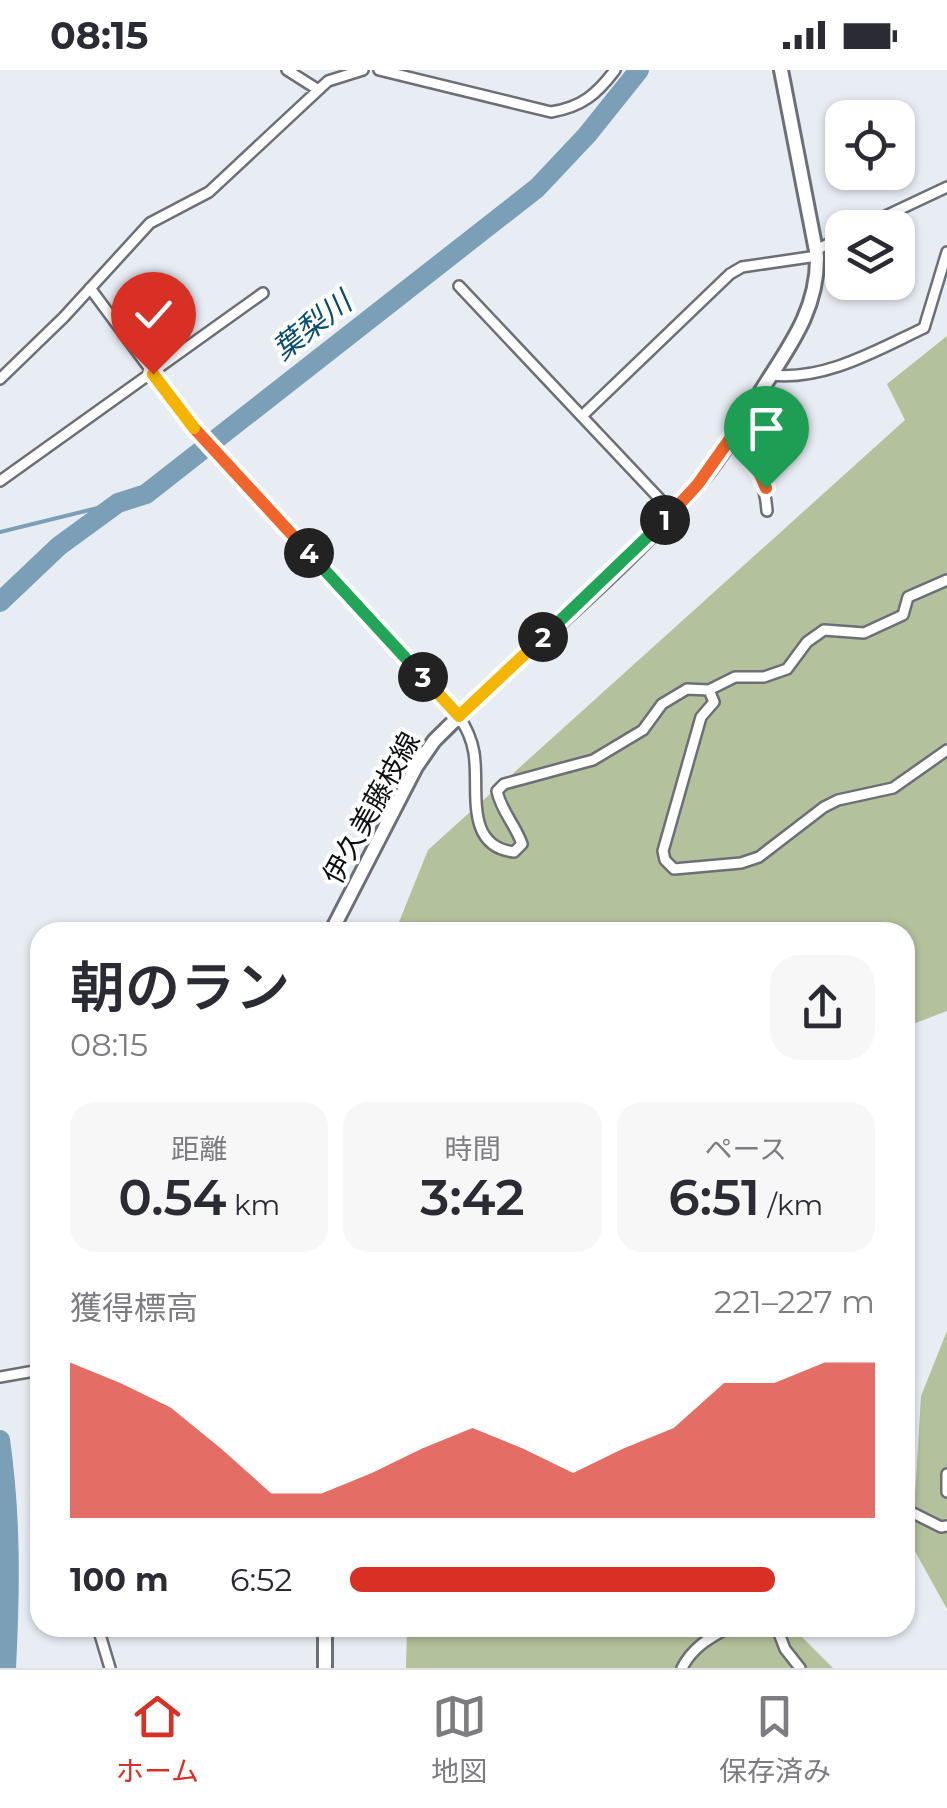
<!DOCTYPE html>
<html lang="ja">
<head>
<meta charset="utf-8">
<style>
	:root { --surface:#fff; --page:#f7f7f7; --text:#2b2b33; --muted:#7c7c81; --line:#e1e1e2; --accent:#d93025 }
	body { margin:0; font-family:Montserrat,"Noto Sans JP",sans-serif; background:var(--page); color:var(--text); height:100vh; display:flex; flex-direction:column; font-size:38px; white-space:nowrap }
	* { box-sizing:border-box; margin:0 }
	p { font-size:32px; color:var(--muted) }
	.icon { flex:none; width:55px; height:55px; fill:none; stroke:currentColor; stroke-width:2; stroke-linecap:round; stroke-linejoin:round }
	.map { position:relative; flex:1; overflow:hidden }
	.side { position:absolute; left:30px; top:852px; width:885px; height:715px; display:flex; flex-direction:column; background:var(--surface); border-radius:30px; box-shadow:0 2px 8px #0004 }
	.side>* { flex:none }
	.buttons { position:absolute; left:825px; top:30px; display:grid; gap:20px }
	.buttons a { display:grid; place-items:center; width:90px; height:90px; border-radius:20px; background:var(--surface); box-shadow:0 2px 8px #0004; font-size:50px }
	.pin { position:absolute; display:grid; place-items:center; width:85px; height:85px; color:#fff; margin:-102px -42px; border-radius:50% 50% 50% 0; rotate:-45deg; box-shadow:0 0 10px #0007 }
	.pin .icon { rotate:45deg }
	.km { position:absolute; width:50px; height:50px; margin:-25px; border-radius:50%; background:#222; color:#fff; font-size:28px; line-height:50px; text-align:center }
	.round { display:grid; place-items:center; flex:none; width:105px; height:105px; border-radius:30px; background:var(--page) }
	.overview { display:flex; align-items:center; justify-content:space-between; height:170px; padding:0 40px }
	h1 { font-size:55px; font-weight:600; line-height:75px }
	.stats { display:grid; grid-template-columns:repeat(3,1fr); gap:15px; height:170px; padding:10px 40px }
	.stats div { display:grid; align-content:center; border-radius:25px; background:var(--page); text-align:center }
	.stats b { font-size:50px; font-weight:600 }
	.stats small { font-size:28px; font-weight:400 }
	.stats p { font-size:28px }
	.chart { height:280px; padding:20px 40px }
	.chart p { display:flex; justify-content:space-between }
	.chart svg { width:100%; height:180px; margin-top:10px; fill:var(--accent); opacity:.7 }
	ul { padding:0 40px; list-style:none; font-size:32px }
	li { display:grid; grid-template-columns:160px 120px 1fr; align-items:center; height:75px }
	li i { height:25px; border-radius:12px; background:var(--accent) }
	.status { display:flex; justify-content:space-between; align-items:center; height:70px; padding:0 50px; background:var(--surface); direction:ltr }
	.status svg { height:28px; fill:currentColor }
	.dock { display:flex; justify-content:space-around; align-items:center; height:140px; border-top:2px solid var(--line); background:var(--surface); font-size:28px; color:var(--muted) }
	.dock a { display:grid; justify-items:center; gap:5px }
	.dock .current { color:var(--accent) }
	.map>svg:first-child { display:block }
	.forest { fill:#b3c19c }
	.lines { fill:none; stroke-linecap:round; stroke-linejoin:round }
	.stream { stroke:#7b9fb7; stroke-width:4 }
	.river { stroke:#7b9fb7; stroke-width:20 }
	.minor-casing { stroke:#6c7076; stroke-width:14 }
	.secondary-casing { stroke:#6c7076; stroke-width:18 }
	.minor { stroke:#fff; stroke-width:9 }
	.secondary { stroke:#fff; stroke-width:12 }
	.split-1-casing { stroke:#fff; stroke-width:20 }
	.split-2-casing { stroke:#fff; stroke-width:20 }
	.split-3-casing { stroke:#fff; stroke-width:20 }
	.split-4-casing { stroke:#fff; stroke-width:20 }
	.split-5-casing { stroke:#fff; stroke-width:20 }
	.split-6-casing { stroke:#fff; stroke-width:20 }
	.split-1 { stroke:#f0652b; stroke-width:12 }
	.split-2 { stroke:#22a559; stroke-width:12 }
	.split-3 { stroke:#f5b400; stroke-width:12 }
	.split-4 { stroke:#22a559; stroke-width:12 }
	.split-5 { stroke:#f0652b; stroke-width:12 }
	.split-6 { stroke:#f5b400; stroke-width:12 }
	.labels { text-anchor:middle; stroke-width:8; stroke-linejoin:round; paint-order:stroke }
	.street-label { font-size:28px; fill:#0d0f11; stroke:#fff }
	.water-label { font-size:30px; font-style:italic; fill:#084d6e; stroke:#fff }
</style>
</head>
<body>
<div class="status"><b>08:15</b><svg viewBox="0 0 49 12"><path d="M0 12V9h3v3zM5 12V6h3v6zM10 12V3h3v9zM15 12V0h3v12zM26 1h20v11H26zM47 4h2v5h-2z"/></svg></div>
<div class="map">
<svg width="947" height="1598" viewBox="0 0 947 1598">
	<rect width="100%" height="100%" fill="#e8edf4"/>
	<path class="forest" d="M947,266V941L905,957V862H395L428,780L905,350L887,314Z
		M947,1261V1539L912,1476L921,1326Z
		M407,1558H793L833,1598H406Z"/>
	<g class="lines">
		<path class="stream" d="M0,462L118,433"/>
		<path class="river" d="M0,532L59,476L118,433L146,424L537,118L587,65L639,0
			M0,1370C11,1446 10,1521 6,1598"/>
		<g class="minor-casing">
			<path id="minor" d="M287,0L317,19
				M379,0L551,42C582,37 597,24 615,0
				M860,158L947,117
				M816,180L842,167
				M459,216L673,443
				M90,218L190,353L459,646C466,658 472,669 474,683C480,718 463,776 514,782L522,774C515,754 501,741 497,721L504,714L593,690L643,660L662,634L687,619L709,620L735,607H764L787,599L807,572L824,560L864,563L903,545L908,527L947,510
				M771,305C825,311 877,280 924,258L947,182
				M0,309L64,247L150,153L209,122L328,11L363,0
				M582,346L730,204L742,197L817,186
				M733,366C752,392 765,408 767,441
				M748,385L782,370
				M0,411L263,223
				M709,620L714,632L701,647L663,781L665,790L674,799L741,793L759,787L824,737L838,730L893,718L947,680
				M0,1307L40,1300
				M947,1404V1422
				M905,1439L941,1457L947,1456
				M98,1558L110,1598
				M777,1558L785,1579L800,1598
				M682,1598C692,1578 709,1568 728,1558"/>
		</g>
		<g class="secondary-casing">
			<path id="secondary" d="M331,862L416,697L434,671C519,585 616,509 696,417C724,385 745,346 768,310C794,270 818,235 817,186L781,0
				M325,1598V1558"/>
		</g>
		<use href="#minor" class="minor"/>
		<use href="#secondary" class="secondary"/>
	</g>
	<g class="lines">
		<g class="split-1-casing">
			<path id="split-1" d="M665,450L698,414L732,366L759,402L766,418"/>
		</g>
		<g class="split-2-casing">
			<path id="split-2" d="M543,567L665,450"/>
		</g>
		<g class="split-3-casing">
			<path id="split-3" d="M423,607L459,646L543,567"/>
		</g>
		<g class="split-4-casing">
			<path id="split-4" d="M309,483L423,607"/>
		</g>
		<g class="split-5-casing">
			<path id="split-5" d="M194,358L309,483"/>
		</g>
		<g class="split-6-casing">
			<path id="split-6" d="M153,304L194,358"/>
		</g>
		<use href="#split-1" class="split-1"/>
		<use href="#split-2" class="split-2"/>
		<use href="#split-3" class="split-3"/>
		<use href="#split-4" class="split-4"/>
		<use href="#split-5" class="split-5"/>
		<use href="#split-6" class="split-6"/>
	</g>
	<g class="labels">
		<g class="street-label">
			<text transform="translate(371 738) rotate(-61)" y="10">伊久美藤枝線</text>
		</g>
		<g class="water-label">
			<text transform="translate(312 256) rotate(-38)" y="10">葉梨川</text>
		</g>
	</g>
</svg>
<div class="buttons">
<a><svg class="icon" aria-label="locate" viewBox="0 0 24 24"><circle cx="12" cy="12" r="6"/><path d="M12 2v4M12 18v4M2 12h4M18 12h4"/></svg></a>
<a><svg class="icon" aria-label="layers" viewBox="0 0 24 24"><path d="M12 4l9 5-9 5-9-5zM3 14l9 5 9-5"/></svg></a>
</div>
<div class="pin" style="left:766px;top:418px;background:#1e9e55"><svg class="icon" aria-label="arrive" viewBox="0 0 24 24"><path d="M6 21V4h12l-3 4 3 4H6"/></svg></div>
<div class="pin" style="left:153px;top:304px;background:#d93025"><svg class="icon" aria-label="check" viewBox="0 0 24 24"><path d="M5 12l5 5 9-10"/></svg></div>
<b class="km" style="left:665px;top:450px">1</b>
<b class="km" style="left:543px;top:567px">2</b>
<b class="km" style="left:423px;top:607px">3</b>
<b class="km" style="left:309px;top:483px">4</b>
<section class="side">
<div class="overview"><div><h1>朝のラン</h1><p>08:15</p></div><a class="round"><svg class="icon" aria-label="share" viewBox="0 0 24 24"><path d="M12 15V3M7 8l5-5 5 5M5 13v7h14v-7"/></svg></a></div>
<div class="stats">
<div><p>距離</p><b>0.54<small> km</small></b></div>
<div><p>時間</p><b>3:42</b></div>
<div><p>ペース</p><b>6:51<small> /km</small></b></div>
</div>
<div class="chart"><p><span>獲得標高</span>221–227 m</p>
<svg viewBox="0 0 160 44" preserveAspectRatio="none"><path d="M0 44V6L10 11L20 17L30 27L40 38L50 38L60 33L70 27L80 22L90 27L100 33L110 27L120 22L130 11L140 11L150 6L160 6V44z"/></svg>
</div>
<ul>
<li><b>100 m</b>6:52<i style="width:81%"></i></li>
</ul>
</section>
</div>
<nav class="dock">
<a class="current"><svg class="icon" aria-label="home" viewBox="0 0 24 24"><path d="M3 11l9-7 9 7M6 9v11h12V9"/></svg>ホーム</a>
<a><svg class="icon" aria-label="map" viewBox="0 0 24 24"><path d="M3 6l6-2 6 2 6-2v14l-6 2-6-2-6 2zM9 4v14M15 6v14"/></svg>地図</a>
<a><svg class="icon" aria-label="saved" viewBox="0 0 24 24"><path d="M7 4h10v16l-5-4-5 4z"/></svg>保存済み</a>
</nav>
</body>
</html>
